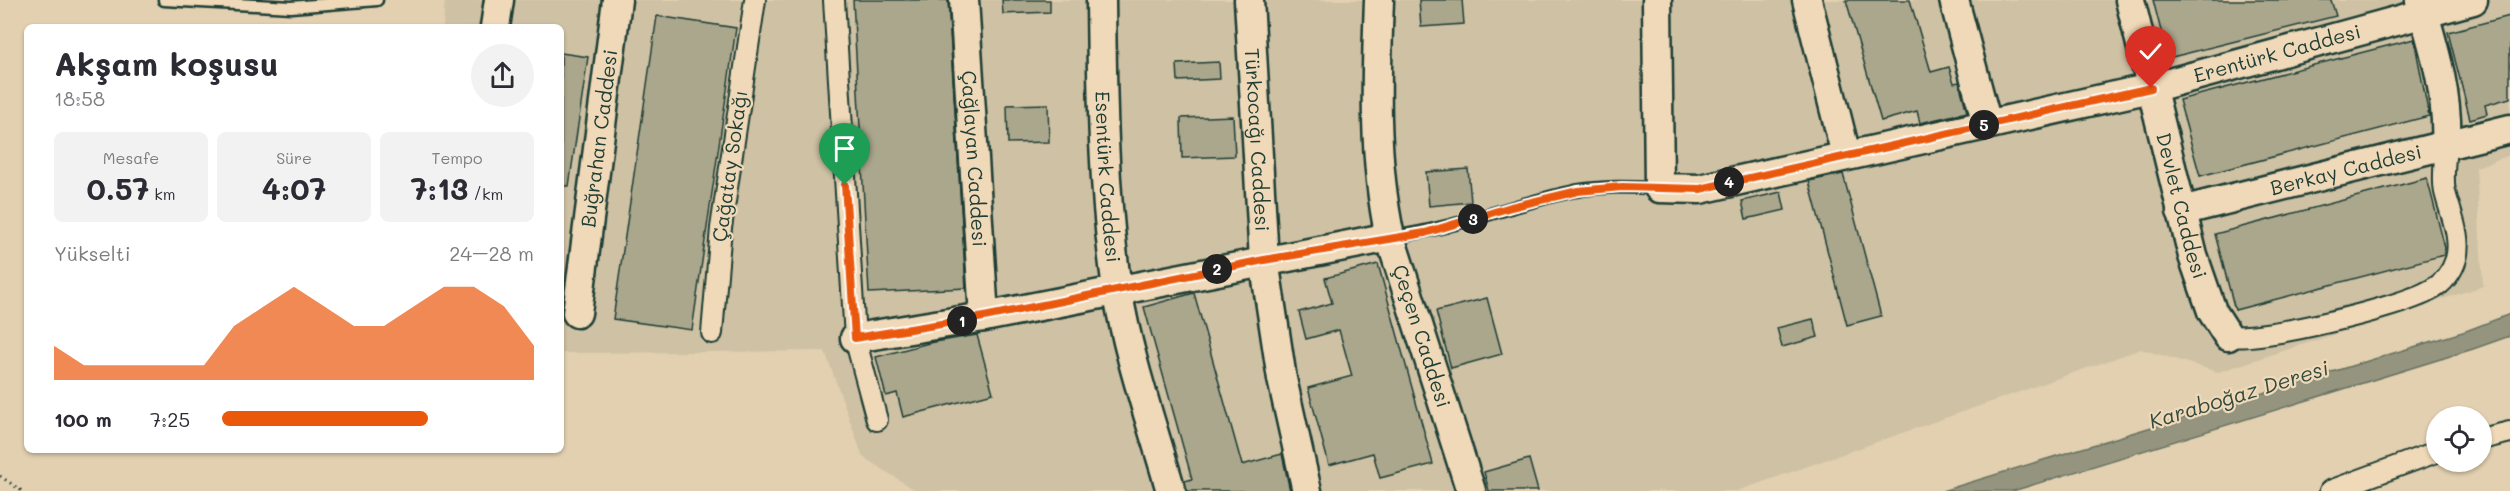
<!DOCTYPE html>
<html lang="tr">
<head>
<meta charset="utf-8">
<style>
	:root { --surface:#fff; --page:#f2f2f3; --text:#2b2b33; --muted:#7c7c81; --accent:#ea580c }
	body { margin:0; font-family:Mali,sans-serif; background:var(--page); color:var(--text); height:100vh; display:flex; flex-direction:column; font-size:22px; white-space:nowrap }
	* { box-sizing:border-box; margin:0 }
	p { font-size:20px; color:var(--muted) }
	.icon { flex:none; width:33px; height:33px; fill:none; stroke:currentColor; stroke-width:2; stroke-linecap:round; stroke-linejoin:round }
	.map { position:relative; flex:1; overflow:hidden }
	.sheet { position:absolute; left:24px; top:24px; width:540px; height:429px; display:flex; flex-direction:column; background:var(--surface); border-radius:9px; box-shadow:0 2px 4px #0004 }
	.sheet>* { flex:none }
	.controls { position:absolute; left:2426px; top:406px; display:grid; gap:12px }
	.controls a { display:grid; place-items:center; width:66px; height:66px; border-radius:50%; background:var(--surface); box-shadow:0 2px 4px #0004; font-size:30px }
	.pin { position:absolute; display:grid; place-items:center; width:51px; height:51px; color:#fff; margin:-62px -26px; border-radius:50% 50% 50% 0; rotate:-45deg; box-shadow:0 0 6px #0007 }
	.pin .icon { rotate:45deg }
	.km { position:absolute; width:30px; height:30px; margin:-15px; border-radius:50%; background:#222; color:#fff; font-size:16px; line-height:30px; text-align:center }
	.round { display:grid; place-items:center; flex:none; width:63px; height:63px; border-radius:32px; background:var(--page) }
	.summary { display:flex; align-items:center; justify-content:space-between; height:102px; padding:0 30px }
	h1 { font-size:33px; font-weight:800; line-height:45px }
	.stats { display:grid; grid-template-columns:repeat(3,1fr); gap:9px; height:102px; padding:6px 30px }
	.stats div { display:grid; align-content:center; border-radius:9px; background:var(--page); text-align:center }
	.stats b { font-size:30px; font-weight:800 }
	.stats small { font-size:16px; font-weight:400 }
	.stats p { font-size:16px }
	.chart { height:168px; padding:12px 30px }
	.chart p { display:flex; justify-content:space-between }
	.chart svg { width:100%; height:108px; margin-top:6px; fill:var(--accent); opacity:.7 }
	ul { padding:0 30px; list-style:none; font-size:20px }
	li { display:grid; grid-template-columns:96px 72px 1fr; align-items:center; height:45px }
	li i { height:15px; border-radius:8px; background:var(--accent) }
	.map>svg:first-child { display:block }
	.built { fill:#cec1a4 }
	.water { fill:#95957f; stroke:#667261; stroke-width:1.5 }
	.building { fill:#aba78d; stroke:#1f3d34; stroke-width:1.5 }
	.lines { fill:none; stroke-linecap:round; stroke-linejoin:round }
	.lane-casing { stroke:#1f3d34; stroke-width:15 }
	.street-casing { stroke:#1f3d34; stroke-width:24 }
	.secondary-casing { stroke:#1f3d34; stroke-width:33 }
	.path { stroke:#1f3d34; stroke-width:3; stroke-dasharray:1.5 4.5; stroke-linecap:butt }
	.lane { stroke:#efd9b8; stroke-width:10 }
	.street { stroke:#efd9b8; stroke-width:20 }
	.secondary { stroke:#efd9b8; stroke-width:28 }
	.route-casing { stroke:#fff; stroke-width:12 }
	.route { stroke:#ea580c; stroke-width:8 }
	.labels { text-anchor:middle; stroke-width:4.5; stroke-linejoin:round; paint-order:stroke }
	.street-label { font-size:20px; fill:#1f3d34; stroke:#efd9b8 }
	.water-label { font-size:21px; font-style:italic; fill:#314a3f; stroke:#efd9b8 }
</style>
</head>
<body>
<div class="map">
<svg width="2510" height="491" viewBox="0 0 2510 491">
	<rect width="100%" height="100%" fill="#e2d0b0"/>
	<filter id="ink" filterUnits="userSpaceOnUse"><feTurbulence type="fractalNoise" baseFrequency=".0167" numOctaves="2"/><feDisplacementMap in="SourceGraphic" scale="12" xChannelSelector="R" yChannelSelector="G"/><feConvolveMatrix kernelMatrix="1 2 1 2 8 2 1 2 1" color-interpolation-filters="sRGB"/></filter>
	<g filter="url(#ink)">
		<path class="built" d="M445,0H2510V155L2476,167L2483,286L2218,372L2141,349L1737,491H917L863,457L825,351L561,353V27H443Z"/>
		<path class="water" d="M2510,314V336L2473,349L2013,491H1942L2466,331Z"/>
		<path class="building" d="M853,0H948L966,288L869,293Z
			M1002,0H1050V12L1003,14Z
			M1419,0H1462L1464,24L1421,27Z
			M1846,0H1910L1931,72L1949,67L1954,83L1959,82L1967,112L1920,123L1917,111L1881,121Z
			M2153,0H2331L2336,16L2168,58Z
			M657,16L736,28L692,330L613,319Z
			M2510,16V98L2485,105L2487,114L2470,119L2448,32Z
			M2414,39L2429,116L2200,176L2179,100Z
			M561,53L588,57L569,186H561Z
			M1219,62L1220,79L1178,81L1177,64Z
			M1048,104L1049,142L1008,143L1007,105Z
			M1233,116L1235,156L1182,158L1181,118Z
			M1468,169L1471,202L1429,206L1426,172Z
			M1843,174L1881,316L1847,325L1809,181Z
			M2427,178L2445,248L2444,255L2235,310L2215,234Z
			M1781,192L1785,210L1746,219L1742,201Z
			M1378,264L1433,464L1380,478L1373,453L1329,465L1308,388L1352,376L1339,330L1306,339L1299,312L1332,303L1325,278Z
			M1194,293L1242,465L1282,454L1290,491H1187L1185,481L1192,479L1144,307Z
			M1487,298L1502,354L1451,368L1436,311Z
			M1813,319L1818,337L1782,347L1777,328Z
			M977,335L993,393L903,417L897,393L886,396L876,357L929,343Z
			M1529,459L1538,491H1489L1484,472Z"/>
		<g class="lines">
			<g class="lane-casing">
				<path id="lane" d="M164,0L291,7L377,0
					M1392,237C1455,229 1513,204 1575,191C1603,186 1630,187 1658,188"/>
			</g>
			<g class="street-casing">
				<path id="street" d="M834,0L855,338L877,420
					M712,333L721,228L755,0
					M2228,336C2263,341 2399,308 2431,290C2443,284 2452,272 2456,259C2462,237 2450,213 2445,192C2442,177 2445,161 2446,146
					M2481,439L2510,432
					M2330,491L2436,452"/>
			</g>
			<g class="secondary-casing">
				<g id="secondary">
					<path id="s1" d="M964,0L984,317"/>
					<path id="s2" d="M1101,0C1102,95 1103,193 1117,288C1128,357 1152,424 1171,491"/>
					<path id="s3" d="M1249,0L1264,260L1282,379L1307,491"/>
					<path id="s4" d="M1379,0C1376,79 1373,159 1390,237L1471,491"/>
					<path id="s5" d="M1657,0L1659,188L1700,189L2151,88L2473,0"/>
					<path d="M1807,0L1846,155"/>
					<path d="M1954,0L1987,124"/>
					<path id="s6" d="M2130,0L2193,256L2212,311L2228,336"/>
					<path d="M2420,0C2434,48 2449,96 2446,146"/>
					<path d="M495,27L499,0"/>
					<path id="s7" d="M2181,211L2510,129"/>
					<path id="s8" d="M577,313L617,0"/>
					<path d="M855,338L984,317L1390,237"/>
				</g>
			</g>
			<path class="path" d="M0,476L22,491"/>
			<use href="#lane" class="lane"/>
			<use href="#street" class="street"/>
			<use href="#secondary" class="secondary"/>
		</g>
	</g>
	<g class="lines" filter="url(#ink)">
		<g class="route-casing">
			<path id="route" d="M845,185L855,338L984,317L1264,260L1425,233L1511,207L1578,191L1622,187L1700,189L2151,88"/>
		</g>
		<use href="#route" class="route"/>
	</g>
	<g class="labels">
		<g class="street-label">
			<text dy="7" stroke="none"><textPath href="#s5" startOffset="822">Erentürk Caddesi</textPath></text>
			<text dy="7" stroke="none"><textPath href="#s8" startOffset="176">Buğrahan Caddesi</textPath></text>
			<text dy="7" stroke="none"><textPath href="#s3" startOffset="140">Türkocağı Caddesi</textPath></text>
			<text dy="7" stroke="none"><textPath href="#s1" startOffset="159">Çağlayan Caddesi</textPath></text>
			<text transform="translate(730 166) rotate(-82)" y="7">Çağatay Sokağı</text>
			<text dy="7" stroke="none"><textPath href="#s7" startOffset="170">Berkay Caddesi</textPath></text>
			<text dy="7" stroke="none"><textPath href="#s2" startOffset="177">Esentürk Caddesi</textPath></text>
			<text dy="7" stroke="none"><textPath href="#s6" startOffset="212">Devlet Caddesi</textPath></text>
			<text dy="7" stroke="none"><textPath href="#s4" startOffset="342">Çeçen Caddesi</textPath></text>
		</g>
		<g class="water-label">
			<text transform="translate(2239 395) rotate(-17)" y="7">Karaboğaz Deresi</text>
		</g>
	</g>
</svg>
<div class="controls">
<a><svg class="icon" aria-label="locate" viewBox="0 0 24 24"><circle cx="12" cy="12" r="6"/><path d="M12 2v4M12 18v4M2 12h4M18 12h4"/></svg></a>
</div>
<div class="pin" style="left:845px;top:185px;background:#1e9e55"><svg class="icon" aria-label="arrive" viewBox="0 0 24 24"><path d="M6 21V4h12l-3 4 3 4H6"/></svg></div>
<div class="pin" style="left:2151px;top:88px;background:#d93025"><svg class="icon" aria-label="check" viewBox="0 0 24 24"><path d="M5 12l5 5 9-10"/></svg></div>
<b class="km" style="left:962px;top:321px">1</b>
<b class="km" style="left:1217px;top:269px">2</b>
<b class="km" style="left:1473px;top:219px">3</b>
<b class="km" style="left:1729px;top:182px">4</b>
<b class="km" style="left:1984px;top:125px">5</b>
<section class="sheet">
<div class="summary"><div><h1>Akşam koşusu</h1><p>18:58</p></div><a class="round"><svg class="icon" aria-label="share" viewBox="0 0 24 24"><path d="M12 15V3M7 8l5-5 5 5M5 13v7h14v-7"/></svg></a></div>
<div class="stats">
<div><p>Mesafe</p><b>0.57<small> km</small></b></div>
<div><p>Süre</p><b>4:07</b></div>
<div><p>Tempo</p><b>7:13<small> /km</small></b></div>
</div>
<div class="chart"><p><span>Yükselti</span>24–28 m</p>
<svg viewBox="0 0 160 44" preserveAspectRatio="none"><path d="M0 44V30L10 38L20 38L30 38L40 38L50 38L60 22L70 14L80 6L90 14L100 22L110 22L120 14L130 6L140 6L150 14L160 30V44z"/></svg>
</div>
<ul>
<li><b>100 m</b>7:25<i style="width:66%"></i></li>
</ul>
</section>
</div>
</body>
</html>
